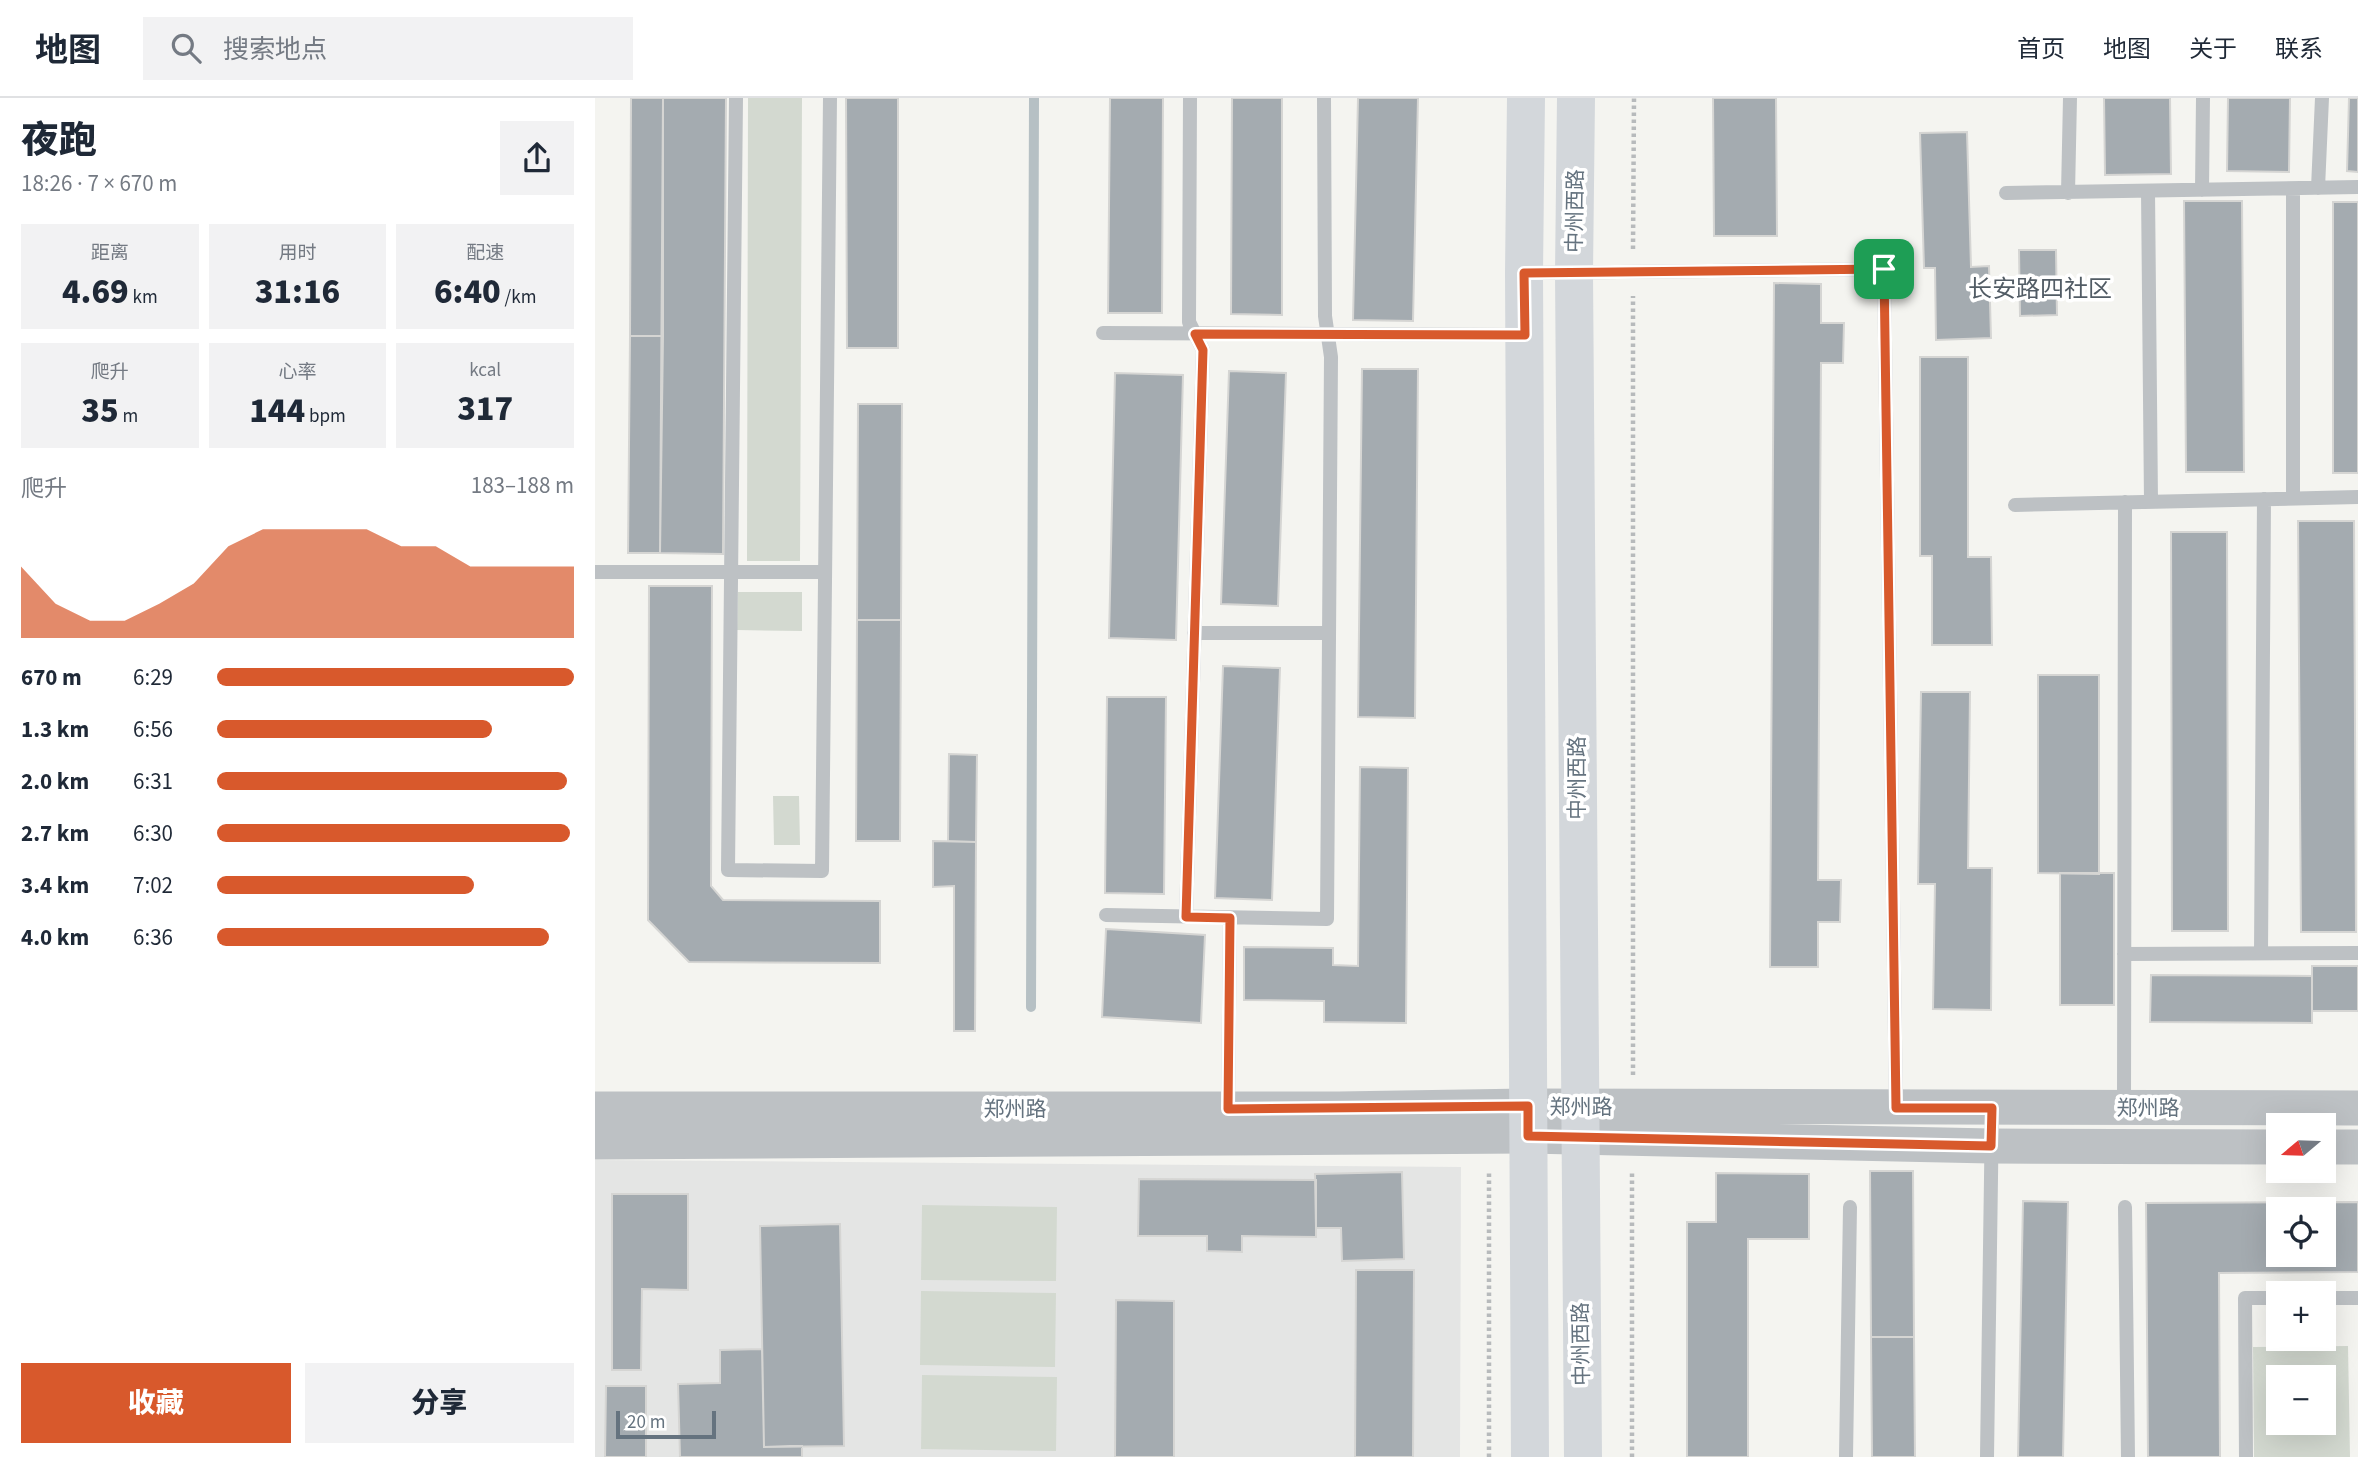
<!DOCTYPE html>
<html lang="zh">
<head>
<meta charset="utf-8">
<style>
	:root { --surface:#fff; --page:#f2f2f3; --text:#1f2937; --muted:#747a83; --line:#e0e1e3; --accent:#d8592c }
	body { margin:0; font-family:"Source Sans 3","Noto Sans SC",sans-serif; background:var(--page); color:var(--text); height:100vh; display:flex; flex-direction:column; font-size:26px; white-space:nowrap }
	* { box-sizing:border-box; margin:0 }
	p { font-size:23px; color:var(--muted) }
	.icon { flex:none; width:38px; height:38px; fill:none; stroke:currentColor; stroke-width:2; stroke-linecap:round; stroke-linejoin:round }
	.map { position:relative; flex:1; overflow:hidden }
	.drawer { display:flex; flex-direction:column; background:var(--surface); width:595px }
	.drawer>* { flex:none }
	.needle { width:46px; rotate:251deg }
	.tools { position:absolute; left:1671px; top:1015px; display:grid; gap:14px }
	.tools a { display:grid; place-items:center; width:70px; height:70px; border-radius:0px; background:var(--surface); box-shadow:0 7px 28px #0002; font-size:35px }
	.scale { position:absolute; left:21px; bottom:18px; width:100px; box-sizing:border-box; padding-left:7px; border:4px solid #65737f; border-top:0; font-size:19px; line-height:24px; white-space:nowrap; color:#65737f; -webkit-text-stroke:5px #fff; paint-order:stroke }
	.pin { position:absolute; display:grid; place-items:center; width:60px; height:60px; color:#fff; margin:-30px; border-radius:14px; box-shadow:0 4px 10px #0006 }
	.round { display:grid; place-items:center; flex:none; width:74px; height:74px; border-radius:0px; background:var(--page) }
	.summary { display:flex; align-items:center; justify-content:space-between; height:119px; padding:0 21px }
	h1 { font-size:38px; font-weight:800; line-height:52px }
	.figures { display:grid; grid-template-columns:repeat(3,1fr); gap:10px; height:119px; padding:7px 21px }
	.figures div { display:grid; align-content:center; border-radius:0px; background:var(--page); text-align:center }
	.figures b { font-size:35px; font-weight:800 }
	.figures small { font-size:19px; font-weight:400 }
	.figures p { font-size:19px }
	.chart { height:196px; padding:14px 21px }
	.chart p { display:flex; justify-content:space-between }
	.chart svg { width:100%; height:126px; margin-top:7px; fill:var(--accent); opacity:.7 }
	.button { display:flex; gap:14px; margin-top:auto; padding:14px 21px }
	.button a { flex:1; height:80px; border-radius:0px; background:var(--accent); color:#fff; font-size:28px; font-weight:800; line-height:80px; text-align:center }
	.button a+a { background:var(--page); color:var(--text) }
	ul { padding:0 21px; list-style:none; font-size:23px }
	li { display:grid; grid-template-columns:112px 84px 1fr; align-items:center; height:52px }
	li i { height:18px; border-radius:9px; background:var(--accent) }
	header { display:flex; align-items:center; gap:42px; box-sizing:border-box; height:98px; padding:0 35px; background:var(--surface); border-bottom:2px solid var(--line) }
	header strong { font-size:33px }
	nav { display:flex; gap:38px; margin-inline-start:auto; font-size:24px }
	.search { width:490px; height:63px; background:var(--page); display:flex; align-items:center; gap:18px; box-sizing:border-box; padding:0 24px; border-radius:0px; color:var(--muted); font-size:26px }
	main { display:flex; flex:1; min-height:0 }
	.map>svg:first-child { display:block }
	.built { fill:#e4e5e4 }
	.green { fill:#d3d9d0; fill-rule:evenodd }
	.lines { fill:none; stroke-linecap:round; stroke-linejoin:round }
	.stream { stroke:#b6c0c4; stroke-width:10 }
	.building { fill:#a4abb0; stroke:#d5d5d3; stroke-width:2; fill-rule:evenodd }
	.path { stroke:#b7babc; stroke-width:4.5; stroke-dasharray:3.5 3.5; stroke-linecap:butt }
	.service { stroke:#bdc1c4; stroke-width:14 }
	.tertiary { stroke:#bdc1c4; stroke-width:35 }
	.primary { stroke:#d3d7db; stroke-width:38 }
	.route-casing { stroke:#fff; stroke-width:14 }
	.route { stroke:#d8592c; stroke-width:9 }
	.labels { text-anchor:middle; stroke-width:7; stroke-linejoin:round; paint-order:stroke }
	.street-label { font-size:21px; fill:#65737f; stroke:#fff }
	.quarter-label { font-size:24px; fill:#525c65; stroke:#fff }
</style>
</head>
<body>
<header>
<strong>地图</strong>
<div class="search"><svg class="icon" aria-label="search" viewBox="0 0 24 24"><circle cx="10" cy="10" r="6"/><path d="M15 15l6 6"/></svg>搜索地点</div>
<nav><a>首页</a><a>地图</a><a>关于</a><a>联系</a></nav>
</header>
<main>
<section class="drawer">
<div class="summary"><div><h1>夜跑</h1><p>18:26 · 7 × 670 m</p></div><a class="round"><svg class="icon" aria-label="share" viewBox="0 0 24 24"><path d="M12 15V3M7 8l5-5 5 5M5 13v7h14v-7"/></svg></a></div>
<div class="figures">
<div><p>距离</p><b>4.69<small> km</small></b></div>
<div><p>用时</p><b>31:16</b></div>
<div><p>配速</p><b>6:40<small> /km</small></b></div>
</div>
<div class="figures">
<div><p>爬升</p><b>35<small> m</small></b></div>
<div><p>心率</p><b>144<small> bpm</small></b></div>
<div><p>kcal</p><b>317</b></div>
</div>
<div class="chart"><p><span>爬升</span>183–188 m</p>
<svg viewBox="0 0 160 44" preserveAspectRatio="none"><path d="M0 44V19L10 32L20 38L30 38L40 32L50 25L60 12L70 6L80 6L90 6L100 6L110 12L120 12L130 19L140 19L150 19L160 19V44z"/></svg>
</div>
<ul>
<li><b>670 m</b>6:29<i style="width:100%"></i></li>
<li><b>1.3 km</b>6:56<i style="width:77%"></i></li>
<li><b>2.0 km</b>6:31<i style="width:98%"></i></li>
<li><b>2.7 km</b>6:30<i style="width:99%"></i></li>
<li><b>3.4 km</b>7:02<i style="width:72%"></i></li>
<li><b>4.0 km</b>6:36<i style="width:93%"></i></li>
</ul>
<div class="button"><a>收藏</a><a>分享</a></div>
</section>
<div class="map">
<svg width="1763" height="1359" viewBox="0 0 1763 1359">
	<rect width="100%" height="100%" fill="#f4f4f0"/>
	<path class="built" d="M0,1062L866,1069L865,1359H0Z"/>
	<path class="green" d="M153,0H207L205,463H152Z
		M143,494H207V533L142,532Z
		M178,698H204L205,747H179Z
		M327,1107L462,1109L461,1183L326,1182Z
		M326,1193L461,1195L460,1269L325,1267Z
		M1753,1248L1755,1359H1659L1658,1249ZM1729,1279V1325H1684V1279Z
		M327,1277L462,1279L461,1353L326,1351Z"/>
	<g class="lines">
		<path class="stream" d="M436,909L439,0"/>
	</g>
	<path class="building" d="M36,0H68V238H35Z
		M68,0H131L128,456L65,455Z
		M251,0H303V250H252Z
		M515,0H568L567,215H513Z
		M637,0H687V217L636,216Z
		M763,0H823L818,223L758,222Z
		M1118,0H1181L1182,138H1119Z
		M1509,0H1575L1576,76L1510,77Z
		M1633,0H1695L1694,74L1632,73Z
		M1754,0H1763V74L1752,73Z
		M1372,34L1376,169L1394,168L1396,240L1341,242L1340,170H1329L1325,35Z
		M1589,103H1647L1649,374H1591Z
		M1738,104H1763V375H1738Z
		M1424,152H1461L1462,217L1425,218Z
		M1179,185L1226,186V225H1249L1248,265H1226L1223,782H1246L1245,824H1223V869H1175Z
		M35,238H68L65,455H33Z
		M1325,259H1373V459H1396L1397,547H1337V458H1325Z
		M767,271H823L820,620L763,619Z
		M634,273L691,275L683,508L626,506Z
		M520,275L588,277L581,542L514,540Z
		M263,306H307L306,522H262Z
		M1703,423H1759L1761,834H1706Z
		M1576,434H1632L1633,833H1577Z
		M54,488H117L116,788L128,802L285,803V865L94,864L53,822Z
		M262,522H306L305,743H261Z
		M628,568L685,570L677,802L620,800Z
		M1443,577H1504V776L1443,775Z
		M1326,594H1375L1373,770H1397L1396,912L1338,911L1340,786H1323Z
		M512,599H571L569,796L510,795Z
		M354,656L382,657L381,744L353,743Z
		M765,669L813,670L811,925L729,924V903L649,902V849L738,850V867L763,868Z
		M338,743L381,744L380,933H359V788L338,789Z
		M1465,775H1519V907H1465Z
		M511,831L610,837L606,925L507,919Z
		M1717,868H1763V913H1717Z
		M1556,877L1717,878V925L1555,924Z
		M1275,1073H1318L1319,1239H1276Z
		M807,1074L809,1161L747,1163L746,1130H721L720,1076Z
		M1121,1075L1214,1076V1141H1153V1359H1092V1124H1121Z
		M544,1081L721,1082V1139L647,1138V1154L612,1153V1138H543Z
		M17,1096H93V1192L47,1191L46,1272H17Z
		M1428,1103L1473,1104L1468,1359H1423Z
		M1763,1104V1174L1624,1175L1625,1359H1553L1551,1105ZM1684,1111H1729V1157H1684Z
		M245,1126L249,1348L169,1349L165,1128Z
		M761,1172H819L818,1359H760Z
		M521,1202L579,1203V1359H520Z
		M1276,1239H1319L1320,1359H1277Z
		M167,1251L169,1349L207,1348V1359H85L83,1286L125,1285V1252Z
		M11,1288H51V1359H10Z"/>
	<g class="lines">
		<path class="path" d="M1038,151L1039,0
			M1038,977V198
			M894,1359V1072
			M1037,1359V1073"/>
		<path class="service" d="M141,0L133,772L227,773L235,0
			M1723,90L1727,0
			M1607,92L1608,0
			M1553,93L1556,404
			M1411,95L1763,89
			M1473,95L1475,0
			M931,175L1289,171L1301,1010
			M508,235L926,237
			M1698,400V91
			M1420,407L1763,399
			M0,474H230
			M599,535H734
			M511,817L732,821L736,259L730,218L729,0
			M591,819L608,252L594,224L595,0
			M1666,855L1669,401
			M1529,856L1763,855
			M1529,1009L1530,404
			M633,1010L635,820
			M1530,1109L1533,1359
			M1729,1200H1763
			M1251,1359L1255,1109
			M1392,1359L1397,1010
			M1651,1359L1650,1200H1684"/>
		<path class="tertiary" d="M0,1011H744L933,1008L1763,1010
			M0,1044L933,1038L1396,1048L1684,1049
			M1729,1049H1763"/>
		<path class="primary" d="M931,0L929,175L935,1359
			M981,0L979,175L988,1359"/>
	</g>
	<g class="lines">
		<g class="route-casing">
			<path id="route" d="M1289,171L1301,1010H1397L1396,1048L933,1038V1008L633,1011L635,820L591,819L608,252L600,236L930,237L929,175Z"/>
		</g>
		<use href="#route" class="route"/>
	</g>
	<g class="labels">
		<g class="street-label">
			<text transform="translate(980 113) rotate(-89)" y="7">中州西路</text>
			<text transform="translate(982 680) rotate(-90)" y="7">中州西路</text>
			<text x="986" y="1016">郑州路</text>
			<text x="1553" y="1017">郑州路</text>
			<text x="420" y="1018">郑州路</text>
			<text transform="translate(986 1246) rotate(-91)" y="7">中州西路</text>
		</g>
		<g class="quarter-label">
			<text x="1445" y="199">长安路四社区</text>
		</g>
	</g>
</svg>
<div class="tools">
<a><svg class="needle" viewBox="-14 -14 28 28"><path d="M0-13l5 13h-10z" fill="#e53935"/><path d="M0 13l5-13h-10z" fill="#747a83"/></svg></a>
<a><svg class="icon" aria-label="locate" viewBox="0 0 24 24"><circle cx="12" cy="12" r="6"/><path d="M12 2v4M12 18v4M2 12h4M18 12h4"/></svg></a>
<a>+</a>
<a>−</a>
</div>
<div class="scale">20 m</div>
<div class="pin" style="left:1289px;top:171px;background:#1e9e55"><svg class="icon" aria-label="arrive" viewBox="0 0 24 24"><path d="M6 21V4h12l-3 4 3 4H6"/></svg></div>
</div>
</main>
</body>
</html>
